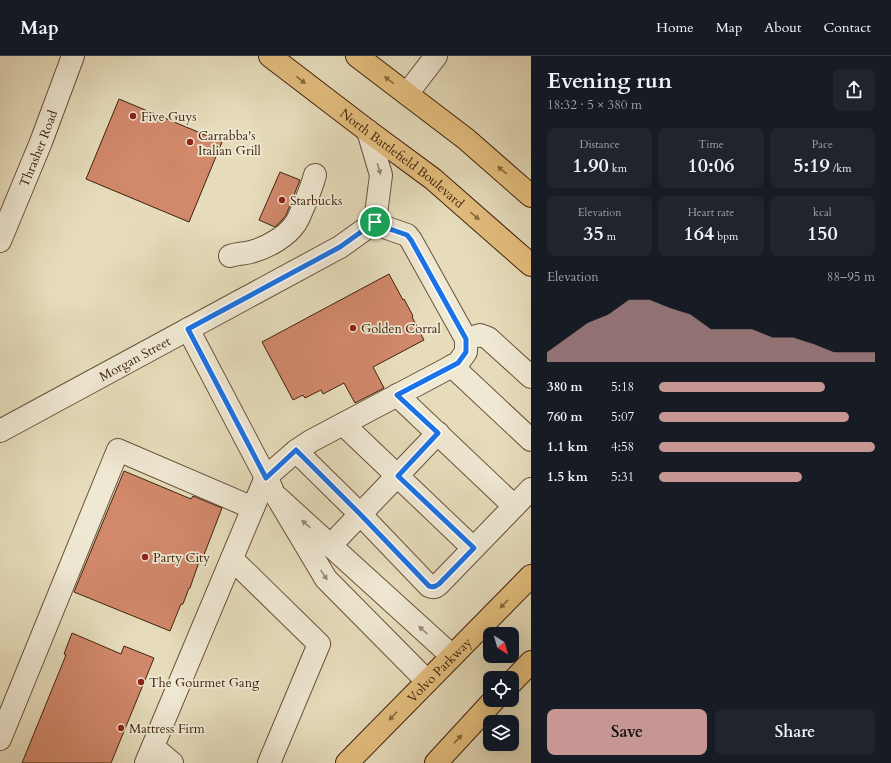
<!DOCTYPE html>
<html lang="en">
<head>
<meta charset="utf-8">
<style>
	:root { --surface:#171b24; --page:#20242c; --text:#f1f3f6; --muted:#9ea1a6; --line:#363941; --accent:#c59692 }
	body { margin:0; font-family:Cardo,serif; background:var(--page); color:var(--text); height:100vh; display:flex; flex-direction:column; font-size:15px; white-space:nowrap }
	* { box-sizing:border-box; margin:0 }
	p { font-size:13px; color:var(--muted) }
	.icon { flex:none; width:22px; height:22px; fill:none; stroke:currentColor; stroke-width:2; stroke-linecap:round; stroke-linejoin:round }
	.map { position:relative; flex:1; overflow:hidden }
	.sheet { display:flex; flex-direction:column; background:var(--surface); width:360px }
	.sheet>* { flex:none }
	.needle { width:26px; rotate:143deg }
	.controls { position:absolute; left:483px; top:571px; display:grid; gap:8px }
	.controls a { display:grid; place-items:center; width:36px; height:36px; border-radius:8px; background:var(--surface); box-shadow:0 4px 16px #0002; font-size:20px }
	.pin { position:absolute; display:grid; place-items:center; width:34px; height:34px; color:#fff; margin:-17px; border:2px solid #fff; border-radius:50%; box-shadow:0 1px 4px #0007 }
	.round { display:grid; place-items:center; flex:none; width:42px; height:42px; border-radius:8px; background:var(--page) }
	.summary { display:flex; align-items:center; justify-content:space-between; height:68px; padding:0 16px }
	h1 { font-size:22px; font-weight:700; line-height:30px }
	.figures { display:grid; grid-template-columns:repeat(3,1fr); gap:6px; height:68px; padding:4px 16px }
	.figures div { display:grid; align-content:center; border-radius:8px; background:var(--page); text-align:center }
	.figures b { font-size:20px; font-weight:700 }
	.figures small { font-size:11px; font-weight:400 }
	.figures p { font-size:11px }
	.chart { height:112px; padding:8px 16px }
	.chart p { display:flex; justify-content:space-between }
	.chart svg { width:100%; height:72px; margin-top:4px; fill:var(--accent); opacity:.7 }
	.action { display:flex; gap:8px; margin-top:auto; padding:8px 16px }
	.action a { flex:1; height:46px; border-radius:8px; background:var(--accent); color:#111; font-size:16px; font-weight:700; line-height:46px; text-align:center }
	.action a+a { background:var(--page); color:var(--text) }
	ul { padding:0 16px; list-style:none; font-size:13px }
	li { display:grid; grid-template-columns:64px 48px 1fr; align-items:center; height:30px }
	li i { height:10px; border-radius:5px; background:var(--accent) }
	header { display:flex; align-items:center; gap:24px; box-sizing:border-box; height:56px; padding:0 20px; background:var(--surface); border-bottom:1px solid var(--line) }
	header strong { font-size:19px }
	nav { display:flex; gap:22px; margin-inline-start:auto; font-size:14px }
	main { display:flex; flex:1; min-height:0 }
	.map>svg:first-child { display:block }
	.building { fill:#d1886b; stroke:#3f230d }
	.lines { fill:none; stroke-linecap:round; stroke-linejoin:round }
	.minor-casing { stroke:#695138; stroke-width:24 }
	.major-casing { stroke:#3f230d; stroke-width:24 }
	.minor { stroke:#efe8d3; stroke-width:22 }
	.major { stroke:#e3be7e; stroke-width:22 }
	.oneway { fill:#896940 }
	.oneway2 { fill:#978670 }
	.route-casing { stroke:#fff; stroke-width:8 }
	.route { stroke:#1a73e8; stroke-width:5 }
	.poi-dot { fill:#8f2418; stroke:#efe8d3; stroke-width:1.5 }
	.labels { text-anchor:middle; stroke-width:3.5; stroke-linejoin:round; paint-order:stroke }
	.poi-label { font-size:13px; fill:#3f230d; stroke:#efe8d3; text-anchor:start }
	.street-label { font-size:13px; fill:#3f230d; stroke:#efe8d3 }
</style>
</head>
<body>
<header>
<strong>Map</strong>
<nav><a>Home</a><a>Map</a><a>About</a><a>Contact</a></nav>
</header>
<main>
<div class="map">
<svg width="531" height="707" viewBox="0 0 531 707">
	<rect width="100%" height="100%" fill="#e6dcbb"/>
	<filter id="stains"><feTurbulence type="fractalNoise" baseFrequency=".005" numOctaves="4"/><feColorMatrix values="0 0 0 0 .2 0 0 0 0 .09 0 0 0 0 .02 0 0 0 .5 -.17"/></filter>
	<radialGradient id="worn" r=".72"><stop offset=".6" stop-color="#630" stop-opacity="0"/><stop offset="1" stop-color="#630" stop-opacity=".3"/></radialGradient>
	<path class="building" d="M119,43L222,86L189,166L86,123Z
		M280,116L300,124L286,159L282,164L275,171L259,164Z
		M389,218L403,244L404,243L413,260L412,261L424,284L373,311L384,332L355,347L344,327L323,338L321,334L305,342L303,339L293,344L262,286Z
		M124,415L191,443L193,440L222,452L202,504L200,503L190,532H189L183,548H181L170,575L74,536Z
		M72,577L121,598L124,590L154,602L111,707H22L66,599L64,598Z"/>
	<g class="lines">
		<g class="minor-casing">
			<g id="minor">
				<path d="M407,38L436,0"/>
				<path id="s1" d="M0,185L41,86L73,0"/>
				<path d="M230,200C238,197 246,198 254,195C268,191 287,180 295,168C298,164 300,159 302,154C307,142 312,131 315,119"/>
				<path d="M188,273L272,433"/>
				<path d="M466,283L480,279L488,282L531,321"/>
				<path d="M452,310L531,384"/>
				<path d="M397,339L514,450"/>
				<path d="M343,368L473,492"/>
				<path id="s2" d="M0,375L340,191L375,166L381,119L368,75"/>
				<path d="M296,395L360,458L429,530C433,532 436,531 439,528L531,433"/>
				<path d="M330,490L438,377"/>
				<path d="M232,503L319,588L269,707"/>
				<path d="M427,625L326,523L277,441L452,600"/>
				<path d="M0,683L118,394L253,452"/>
				<path d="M153,691L172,707"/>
				<path d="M146,707L266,421L296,395L311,385L458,307L466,296V283L411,184L407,179L387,172L375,166"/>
			</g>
		</g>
		<g class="major-casing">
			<g id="major">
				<path id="s3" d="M270,0L368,75L433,123L531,209"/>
				<path d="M357,0L466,83L531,140"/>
				<path d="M512,626L531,606"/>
				<path id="s4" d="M347,707L531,520"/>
				<path d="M436,707L494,644"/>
			</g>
		</g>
		<use href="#minor" class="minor"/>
		<use href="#major" class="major"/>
	</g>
	<defs><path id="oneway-solid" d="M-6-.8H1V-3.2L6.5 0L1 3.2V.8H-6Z"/></defs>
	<g class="oneway">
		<use href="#oneway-solid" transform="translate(301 24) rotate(38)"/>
		<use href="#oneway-solid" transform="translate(389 24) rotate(-143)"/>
		<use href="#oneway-solid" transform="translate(502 114) rotate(-139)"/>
		<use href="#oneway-solid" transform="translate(475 160) rotate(41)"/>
		<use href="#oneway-solid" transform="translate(504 548) rotate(134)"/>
		<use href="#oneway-solid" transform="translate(393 660) rotate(134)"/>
		<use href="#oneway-solid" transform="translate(458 683) rotate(-47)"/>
	</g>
	<g class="oneway2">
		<use href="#oneway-solid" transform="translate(379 113) rotate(74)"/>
		<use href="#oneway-solid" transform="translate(306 468) rotate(-138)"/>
		<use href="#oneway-solid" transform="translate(324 519) rotate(57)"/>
		<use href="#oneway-solid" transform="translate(423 574) rotate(-138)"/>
	</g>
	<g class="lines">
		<g class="route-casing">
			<path id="route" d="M375,166L387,172L407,179L411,184L466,283V296L458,307L397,339L438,377L398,420L474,492L439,528C436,530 433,532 429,530L360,458L296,394L266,422L188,273L340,191Z"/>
		</g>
		<use href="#route" class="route"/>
	</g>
	<g class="poi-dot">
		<circle cx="133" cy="60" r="4"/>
		<circle cx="190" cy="86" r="4"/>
		<circle cx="282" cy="144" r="4"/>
		<circle cx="353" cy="272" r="4"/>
		<circle cx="145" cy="501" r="4"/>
		<circle cx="141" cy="626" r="4"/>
		<circle cx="121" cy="672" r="4"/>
	</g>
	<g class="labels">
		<g class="poi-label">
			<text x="141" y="65">Five Guys</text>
			<text x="198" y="84">Carrabba's<tspan x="198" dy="15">Italian Grill</tspan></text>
			<text x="290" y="149">Starbucks</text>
			<text x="361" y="277">Golden Corral</text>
			<text x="153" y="506">Party City</text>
			<text x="149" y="631">The Gourmet Gang</text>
			<text x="129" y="677">Mattress Firm</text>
		</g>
		<g class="street-label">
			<text dy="5" stroke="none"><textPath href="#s1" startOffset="100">Thrasher Road</textPath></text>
			<text dy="5" stroke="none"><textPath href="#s3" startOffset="167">North Battlefield Boulevard</textPath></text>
			<text dy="5" stroke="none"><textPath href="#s2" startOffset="153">Morgan Street</textPath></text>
			<text dy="5" stroke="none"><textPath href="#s4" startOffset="131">Volvo Parkway</textPath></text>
		</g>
	</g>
	<rect width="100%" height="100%" filter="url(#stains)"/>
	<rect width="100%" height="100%" fill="url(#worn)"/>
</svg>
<div class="controls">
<a><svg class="needle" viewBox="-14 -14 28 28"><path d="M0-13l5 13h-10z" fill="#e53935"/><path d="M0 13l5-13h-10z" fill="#9ea1a6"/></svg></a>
<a><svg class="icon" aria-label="locate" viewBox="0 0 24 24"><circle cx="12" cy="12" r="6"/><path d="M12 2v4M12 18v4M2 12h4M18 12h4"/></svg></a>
<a><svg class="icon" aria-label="layers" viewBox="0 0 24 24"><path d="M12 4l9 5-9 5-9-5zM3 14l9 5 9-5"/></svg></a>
</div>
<div class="pin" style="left:375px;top:166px;background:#1e9e55"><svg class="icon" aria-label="arrive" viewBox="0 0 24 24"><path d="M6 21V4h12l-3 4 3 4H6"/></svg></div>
</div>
<section class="sheet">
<div class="summary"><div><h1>Evening run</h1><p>18:32 · 5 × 380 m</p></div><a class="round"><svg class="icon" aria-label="share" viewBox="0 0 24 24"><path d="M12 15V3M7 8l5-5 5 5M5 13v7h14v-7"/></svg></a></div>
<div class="figures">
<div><p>Distance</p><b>1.90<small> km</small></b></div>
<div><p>Time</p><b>10:06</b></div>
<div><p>Pace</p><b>5:19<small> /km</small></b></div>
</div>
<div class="figures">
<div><p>Elevation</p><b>35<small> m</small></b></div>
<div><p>Heart rate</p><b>164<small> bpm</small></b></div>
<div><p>kcal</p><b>150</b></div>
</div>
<div class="chart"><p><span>Elevation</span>88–95 m</p>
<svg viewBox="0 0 160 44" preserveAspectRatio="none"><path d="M0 44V38L10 29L20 20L30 15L40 6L50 6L60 11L70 15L80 24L90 24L100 24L110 29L120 29L130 33L140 38L150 38L160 38V44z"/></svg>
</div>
<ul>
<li><b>380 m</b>5:18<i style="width:77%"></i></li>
<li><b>760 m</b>5:07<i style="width:88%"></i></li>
<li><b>1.1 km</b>4:58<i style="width:100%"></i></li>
<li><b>1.5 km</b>5:31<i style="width:66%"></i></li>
</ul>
<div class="action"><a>Save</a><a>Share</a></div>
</section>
</main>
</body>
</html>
